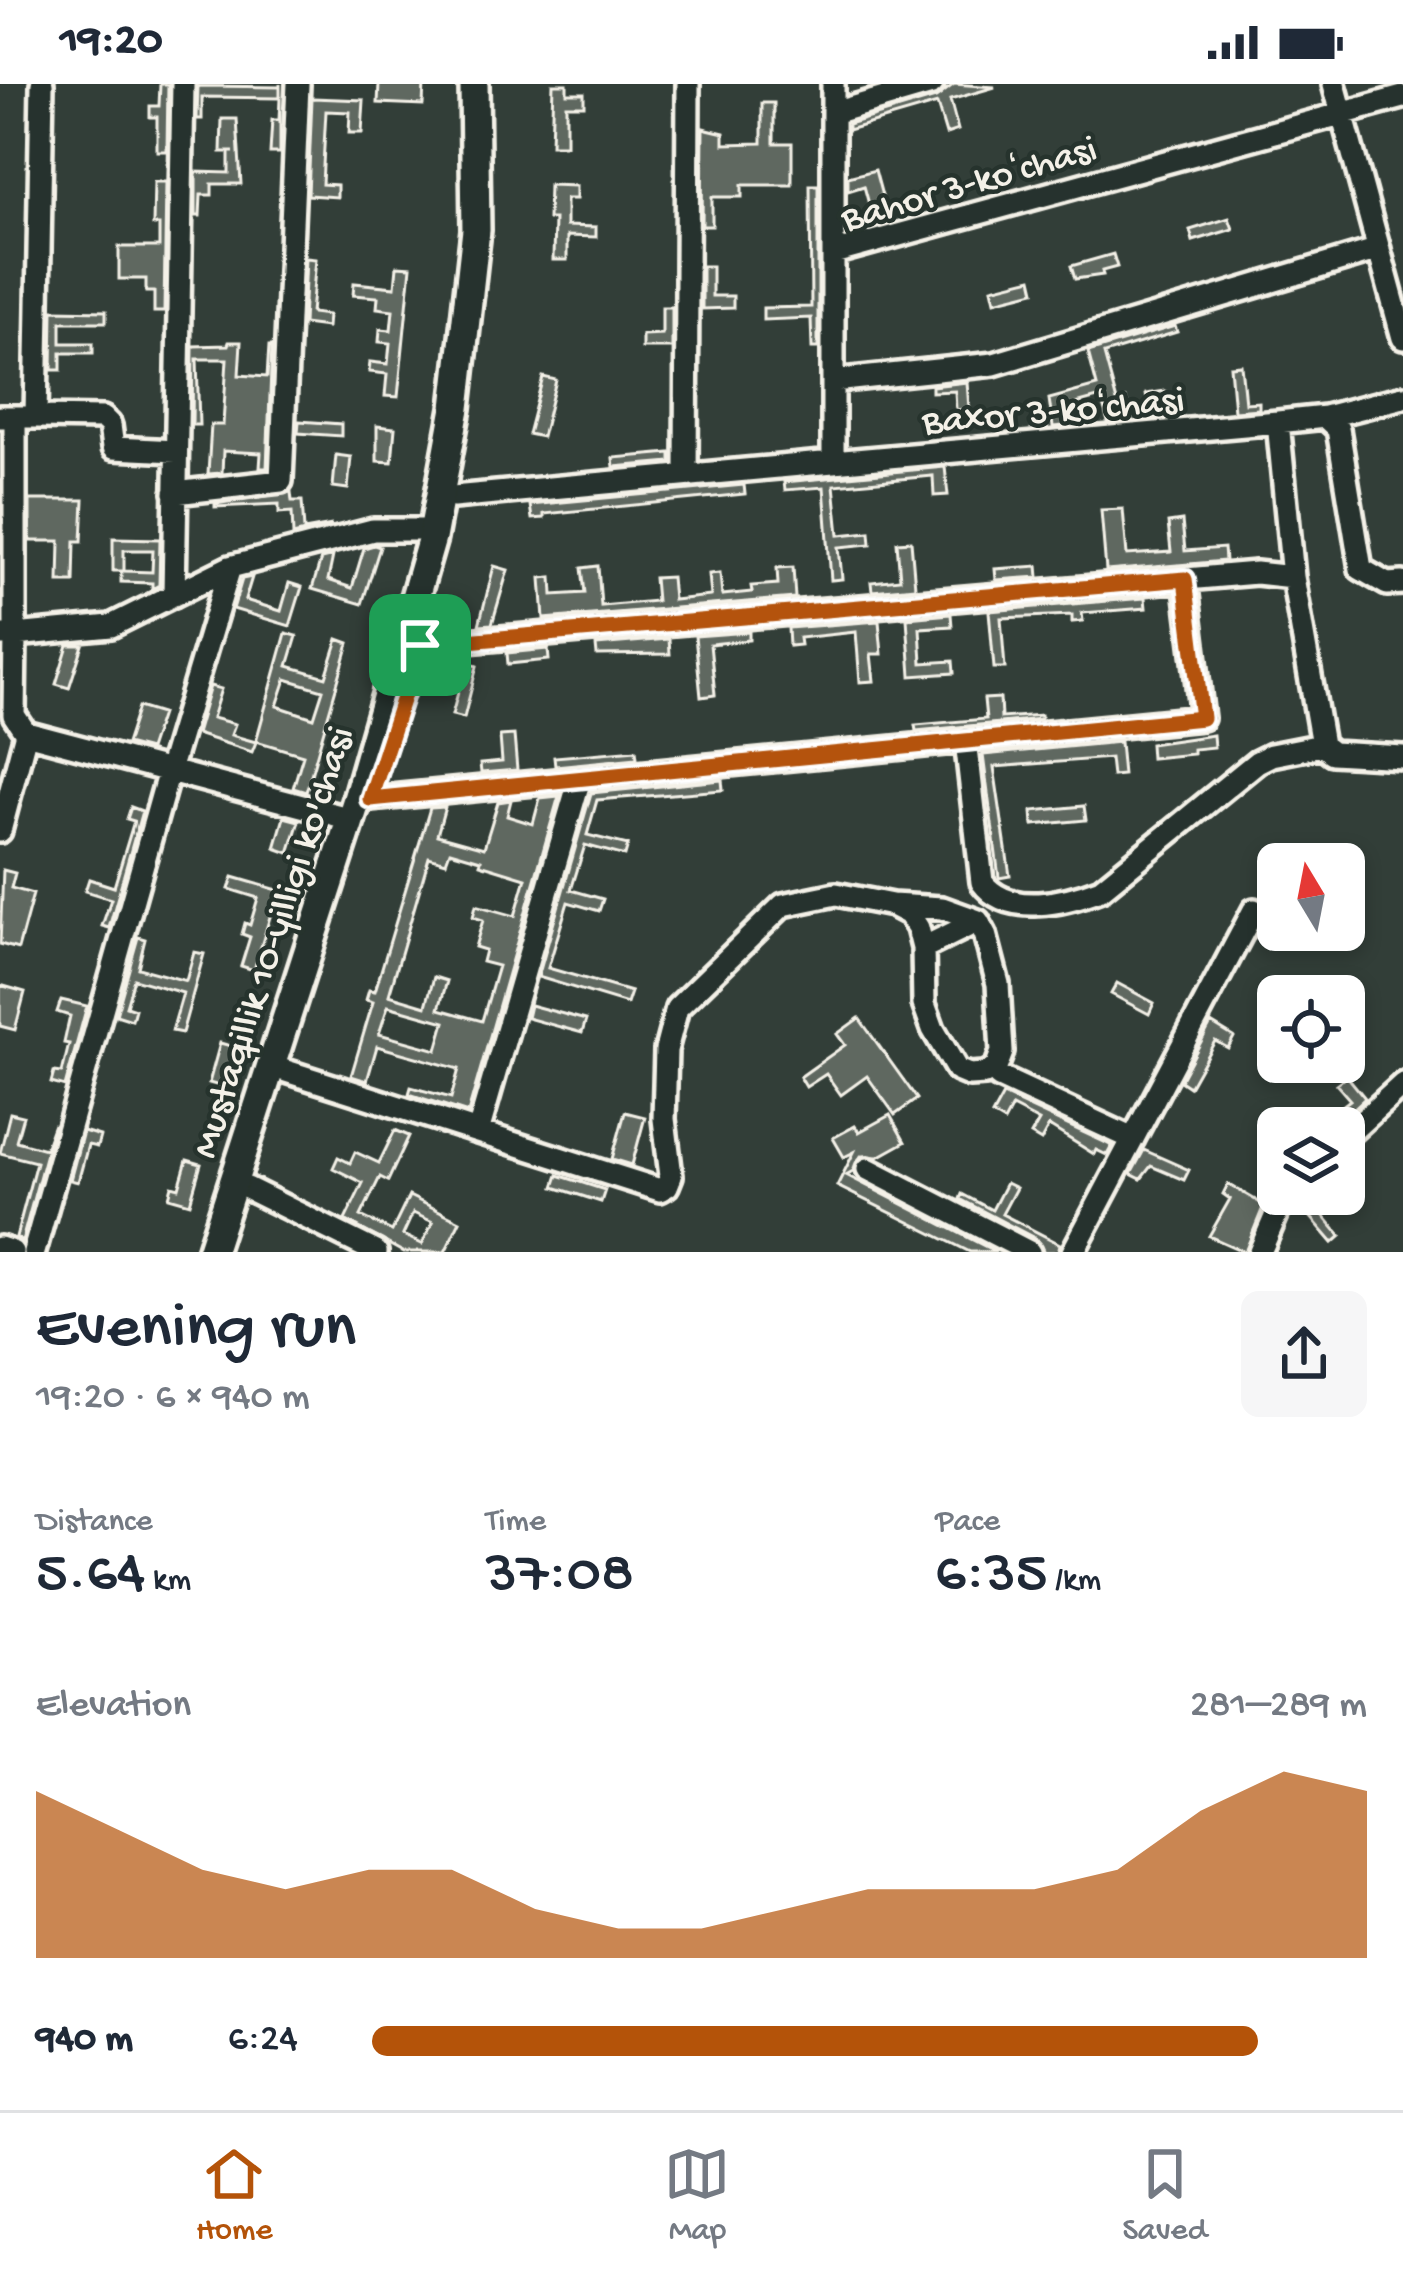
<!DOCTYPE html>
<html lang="en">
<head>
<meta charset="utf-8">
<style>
	:root { --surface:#fff; --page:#f6f6f7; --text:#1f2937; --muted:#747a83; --line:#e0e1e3; --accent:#b45309 }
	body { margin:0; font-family:"Gochi Hand",sans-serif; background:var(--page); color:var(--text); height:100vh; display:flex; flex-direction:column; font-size:45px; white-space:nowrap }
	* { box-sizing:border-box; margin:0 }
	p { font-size:39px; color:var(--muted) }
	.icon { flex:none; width:66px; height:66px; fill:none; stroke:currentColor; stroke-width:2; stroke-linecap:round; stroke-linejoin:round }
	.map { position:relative; height:1168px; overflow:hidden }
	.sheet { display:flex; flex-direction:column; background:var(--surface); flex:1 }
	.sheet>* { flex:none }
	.needle { width:78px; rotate:350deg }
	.controls { position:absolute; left:1257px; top:759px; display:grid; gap:24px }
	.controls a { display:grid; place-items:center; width:108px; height:108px; border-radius:18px; background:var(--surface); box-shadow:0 6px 18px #0003; font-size:60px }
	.pin { position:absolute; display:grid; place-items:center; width:102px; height:102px; color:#fff; margin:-51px; border-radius:24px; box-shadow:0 6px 18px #0006 }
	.round { display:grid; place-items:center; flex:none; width:126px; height:126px; border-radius:18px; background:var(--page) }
	.summary { display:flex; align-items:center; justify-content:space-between; height:204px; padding:0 36px }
	h1 { font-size:66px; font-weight:600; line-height:90px }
	.metrics { display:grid; grid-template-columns:repeat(3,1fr); gap:18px; height:204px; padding:12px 36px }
	.metrics div { display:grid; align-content:center }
	.metrics b { font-size:60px; font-weight:600 }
	.metrics small { font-size:33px; font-weight:400 }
	.metrics p { font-size:33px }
	.chart { height:336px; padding:24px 36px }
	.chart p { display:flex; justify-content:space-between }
	.chart svg { width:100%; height:216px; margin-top:12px; fill:var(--accent); opacity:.7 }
	ul { padding:0 36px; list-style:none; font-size:39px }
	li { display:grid; grid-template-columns:192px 144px 1fr; align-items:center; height:90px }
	li i { height:30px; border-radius:15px; background:var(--accent) }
	.status { display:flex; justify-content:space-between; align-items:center; height:84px; padding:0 60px; background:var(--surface); direction:ltr }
	.status svg { height:33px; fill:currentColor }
	.tab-bar { display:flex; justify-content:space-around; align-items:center; height:168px; border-top:3px solid var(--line); background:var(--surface); font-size:33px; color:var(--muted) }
	.tab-bar a { display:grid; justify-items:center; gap:6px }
	.tab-bar .selected { color:var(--accent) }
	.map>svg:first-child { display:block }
	.building { fill:#5f6861; stroke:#f4f1e8; stroke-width:3; fill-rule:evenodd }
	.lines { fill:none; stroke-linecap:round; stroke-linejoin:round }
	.minor-casing { stroke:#f4f1e8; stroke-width:30 }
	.major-casing { stroke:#f4f1e8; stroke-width:36 }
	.minor { stroke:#26332d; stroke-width:21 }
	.major { stroke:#26332d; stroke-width:27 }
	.route-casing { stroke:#fff; stroke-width:24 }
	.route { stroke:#b45309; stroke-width:15 }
	.labels { text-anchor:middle; stroke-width:9; stroke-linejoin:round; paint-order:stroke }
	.street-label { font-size:39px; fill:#f4f1e8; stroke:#26332d }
</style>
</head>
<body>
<div class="status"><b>19:20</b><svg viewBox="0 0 49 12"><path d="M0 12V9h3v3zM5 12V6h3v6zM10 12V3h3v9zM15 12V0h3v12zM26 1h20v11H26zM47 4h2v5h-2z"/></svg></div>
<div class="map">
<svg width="1403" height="1168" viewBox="0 0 1403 1168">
	<rect width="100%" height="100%" fill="#323e38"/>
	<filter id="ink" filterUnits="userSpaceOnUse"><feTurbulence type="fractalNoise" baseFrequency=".00833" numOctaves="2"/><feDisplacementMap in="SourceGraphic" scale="24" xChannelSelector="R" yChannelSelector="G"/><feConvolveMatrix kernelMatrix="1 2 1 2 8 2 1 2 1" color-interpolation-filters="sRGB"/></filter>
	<g filter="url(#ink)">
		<path class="building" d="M160,0H168L167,67H157V33H150V22H159Z
			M280,0V69H270L272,36H279L280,14L202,13V35H197L198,2L280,3Z
			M379,0H424L423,21L378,19Z
			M553,0H567V9H584V21H566V61H551Z
			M954,0L995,3L950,16L958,46L946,50L937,20L848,46V40L936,14Z
			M312,14L364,16L362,49H349L350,28L326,27L322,100L337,101V113L308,111Z
			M762,19H774V59H792V101H742V113H712V142H702L703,44L724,49V60L762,59Z
			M222,35H237L241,100H212V111H201L200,132H196V88L229,89V68H234H221Z
			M875,86L889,138L848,149V142L873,135L864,102L848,107V93Z
			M154,98H166L164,228H154V208H146V195H119V163H159V141H153Z
			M549,101L576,102V115H566V142L596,143V153L567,152V176H553L554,135H548Z
			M810,101H818V264H812L811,234L763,236V224L811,223Z
			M1229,134L1233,145L1193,157L1190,146Z
			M1113,170L1117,183L1102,187L1103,191L1075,195L1071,182Z
			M306,174L316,175L311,229L328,231L327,243L303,240Z
			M397,182L411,183L398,313L385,312L387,290L369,288L370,278L388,280L390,259L379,258L380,245L391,246L393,226L377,224L378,213L353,211L354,199L395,203Z
			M702,182H712V212H733V224L702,225Z
			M1032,194L1035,207L995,217L992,204Z
			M662,223H672V264H642V251L662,250Z
			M53,226L106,227V238H61V259H93V269H61V286H52Z
			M1175,242L1177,248L1104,270L1117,318L1126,315L1132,336L1108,338L1101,313L1061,324L1064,342L1053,343L1049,315L1097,302L1088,268Z
			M229,258H241L239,291L267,293L269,262H272L267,384H260L261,369L223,367L222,389L208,390L211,341H223L227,275H197L199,341H192L193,262L228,261Z
			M1241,281L1245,319L1259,318V325L1234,327L1230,282Z
			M543,293L556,296L542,353L528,350Z
			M967,298L969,325L956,326L955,307L932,308V302Z
			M1165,307L1169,333L1150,334L1146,310Z
			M299,337L341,340V352L298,349Z
			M377,342L395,344L392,378L377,377Z
			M671,369V378L614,383L613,374Z
			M336,371L351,373L348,405L333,403Z
			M945,383L948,411L934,412L933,392L834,401L839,451L870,448L871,460L839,463L842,495L831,496L824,403L785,406L784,398Z
			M744,401L745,410L544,430V434L532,435L530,421Z
			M291,408L292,417H302L304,446L332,441L293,451L292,428L279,429V420L215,423V420Z
			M30,416H84L82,457H75L74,498H59L60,457H30Z
			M1123,425L1127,471L1171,468L1168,439L1182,437L1185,467L1224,464L1225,477L1106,487L1101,426Z
			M113,454L160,455L159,501L152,505V499L121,498V487H113ZM124,466H153L152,488L124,487Z
			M911,457L915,503L872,507L871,498L900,495L897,458Z
			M374,461L380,463L362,520L312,505L321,475L333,472L328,496L352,504L364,464Z
			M494,482L508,486L492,540L479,541Z
			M598,482L601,522L656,517L654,494L671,493L673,516L711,512L709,490L720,489L722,511L752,508L751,502L778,500L777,484L793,483L795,514L544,535L541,494L552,493L553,511L585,509L582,484Z
			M1038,482L1039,493L996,496L995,485Z
			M252,493L245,516L281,527L289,499L302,503L290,542L233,525L242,495Z
			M1145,514L1146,524L1082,529L1083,537L1072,538V531L1001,534L1005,584H994L989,527Z
			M951,530L952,542L920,544L922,579L953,577L954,589L911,592L907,534Z
			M879,537L882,570H871L874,597L860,598L856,548L799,554L800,561L789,562L788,544Z
			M749,548V556L710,560L715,611L701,613L695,552Z
			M286,549L297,552L288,582L326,593L338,555L349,559L306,708L293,704L303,671L256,657ZM286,595L323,606L314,634L277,622Z
			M669,555L670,570L597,571L596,561Z
			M68,561H83L69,604L56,600Z
			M548,565L549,576L508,580L507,569Z
			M466,578L477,582L464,634L452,631Z
			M210,602L221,605L212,634L235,640L231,651L256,658L252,668L196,650Z
			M1000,614L1001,634L1041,631V635L916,647L915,641L986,635L984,615Z
			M138,623L161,630L149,666L126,660Z
			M514,651L517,686L481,689L480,680L502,678L500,652Z
			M1213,651L1214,663L1193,665V670L1151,674L1150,660Z
			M1120,658L1123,691L1112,692L1110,674L994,683L1010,792L999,794L983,671Z
			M636,666L637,674L555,682L554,673Z
			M722,696L723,706L597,716L587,751L628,761L625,772L585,761L571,806L603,815L599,827L568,818L548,884L631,908L627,920L538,893L591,709Z
			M559,712L468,1029L409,1010L411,1003L451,1014L459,985L377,962L367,997L351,992L373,918L366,916L369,906L375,907L430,724L445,723L437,751L484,764L498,718L511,716L507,732L533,740L540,714ZM450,767L481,776L480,780L526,794L515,832L476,821L473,833L483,836L475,863L485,866L482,878L498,882L482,937L439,925L447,897L434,893L426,922L389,911L429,773L446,778ZM388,922L445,938L437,966L379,950Z
			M1084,722L1086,736L1033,741L1032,727Z
			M131,723L142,727L109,844L102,842L111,815L85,807L89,795L114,803L134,737L127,735Z
			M284,733L299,737L289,769L275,764Z
			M3,786L15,789L11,804L33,810L18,865L0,860Z
			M233,793L278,806L254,886L241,882L250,853L242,850L245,839L250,841L258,814L229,805Z
			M138,853L145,855L138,884L186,897L194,868L204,870L182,949L172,947L183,909L134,895L126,922L135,925L132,936L116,931Z
			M1117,899L1154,919L1149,930L1111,910Z
			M0,901L25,908L15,946L0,942Z
			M61,916L87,922L65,1003L51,999L54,988L62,989L69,960L64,959L70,932L57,928Z
			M530,921L586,936L582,949L527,934Z
			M859,934L917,1015L895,1031L867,992L841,1011L826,990L806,1003L800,993L845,961L837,950Z
			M1211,939L1234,953L1228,964L1215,957L1189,1003L1180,997Z
			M220,959L235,963L223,1003L209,999Z
			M1347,992L1365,1014L1339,1038L1332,1030L1350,1016L1336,1000Z
			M1003,1011L1104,1058L1112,1062L1107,1071L1096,1066L1094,1070L1049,1042L1041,1057L1031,1051L1039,1037L1012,1023L1004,1038L992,1031Z
			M625,1028L645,1033L632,1081L612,1075Z
			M10,1029L23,1032L16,1057L45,1065L54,1040L22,1157L16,1153L36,1078L0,1069Z
			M890,1031L905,1058L878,1073L861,1072L853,1087L846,1091L996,1168H970L837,1102L854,1068L844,1073L833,1054L855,1042L859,1048Z
			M395,1046L409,1052L388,1097L380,1093L361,1132L392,1147L409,1112L460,1137L445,1168H403L345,1136L363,1099L333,1084L338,1073L350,1079L355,1068L379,1079ZM413,1129L433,1138L422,1160L403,1151Z
			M83,1047L100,1052L97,1063L88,1061L78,1098L70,1096Z
			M1144,1066L1189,1086L1184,1096L1151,1082L1141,1095L1131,1090Z
			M187,1076L201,1080L190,1119L169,1113L172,1102L179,1104Z
			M558,1091L605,1106L601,1118L554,1103Z
			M1006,1099L1016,1104L1002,1130L1060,1160L1058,1168H1044L1036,1155L960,1115L962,1110L992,1126Z
			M1228,1100L1264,1121L1245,1168L1209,1152L1230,1115L1223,1110Z
			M1311,1117L1341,1152L1333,1159L1303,1124Z"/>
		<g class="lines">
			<g class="minor-casing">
				<path id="minor" d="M833,0V169
					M1334,0L1403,254
					M833,29L932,0
					M833,297L994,280L1379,165
					M0,333H36L42,0
					M15,333V551L111,542L230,483L373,446H433
					M36,333L103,334L110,341L113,364L176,367
					M1325,333L1338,345L1361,485L1387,500L1403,499
					M1278,338L1293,493L1322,661L1332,669L1403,673
					M833,378L1278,338L1325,333L1403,313
					M686,391L688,0
					M175,409L281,397L298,0
					M453,413L833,378V169L1403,13
					M174,511L183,0
					M420,561L1256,489L1293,493
					M26,649L351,735
					M966,656L982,798C1008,834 1067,818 1101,805L1257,678L1271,671L1322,661
					M370,715L1202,634L1185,495
					M0,747L26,649L14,631L15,551H2
					M892,821L942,824L978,837L923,864
					M283,986L660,1106L667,1102L671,1092L664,1035L666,966L677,924L783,821L836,810L892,821L909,830L918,844L923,864L924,920L933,945L957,986L969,991L985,990L996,984L1002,968L998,900L985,850L978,837
					M999,993L1133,1055
					M478,1048L580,694
					M1344,1054L1403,1000
					M868,1085L1029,1168
					M247,1104L376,1168
					M0,1164L12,1168
					M34,1168L169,687L230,483
					M1073,1168L1254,826
					M1260,1168L1285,1110"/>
			</g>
			<g class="major-casing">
				<path id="major" d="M211,1168L358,712L432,454L456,324L476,146L474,0"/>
			</g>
			<use href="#minor" class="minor"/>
			<use href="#major" class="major"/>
		</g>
	</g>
	<g class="lines" filter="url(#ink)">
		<g class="route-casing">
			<path id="route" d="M1185,495L1202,634L370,715L420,561Z"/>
		</g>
		<use href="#route" class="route"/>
	</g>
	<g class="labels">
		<g class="street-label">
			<text transform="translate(968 96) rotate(-16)" y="14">Bahor 3-koʻchasi</text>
			<text transform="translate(1053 323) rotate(-5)" y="14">Baxor 3-koʻchasi</text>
			<text transform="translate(269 857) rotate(-72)" y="14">Mustaqillik 10-yilligi ko'chasi</text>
		</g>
	</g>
</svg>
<div class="controls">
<a><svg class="needle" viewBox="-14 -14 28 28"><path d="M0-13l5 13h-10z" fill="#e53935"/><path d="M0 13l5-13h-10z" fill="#747a83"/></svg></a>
<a><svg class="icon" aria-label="locate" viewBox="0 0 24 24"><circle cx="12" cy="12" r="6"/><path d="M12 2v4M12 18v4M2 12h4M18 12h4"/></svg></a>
<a><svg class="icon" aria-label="layers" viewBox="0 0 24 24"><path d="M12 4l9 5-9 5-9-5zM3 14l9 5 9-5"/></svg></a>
</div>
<div class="pin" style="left:420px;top:561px;background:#1e9e55"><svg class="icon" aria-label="arrive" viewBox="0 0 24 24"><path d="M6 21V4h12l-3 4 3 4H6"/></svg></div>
</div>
<section class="sheet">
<div class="summary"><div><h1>Evening run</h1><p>19:20 · 6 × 940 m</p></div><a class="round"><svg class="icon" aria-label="share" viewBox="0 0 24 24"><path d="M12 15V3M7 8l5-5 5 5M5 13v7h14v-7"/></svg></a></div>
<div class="metrics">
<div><p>Distance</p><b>5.64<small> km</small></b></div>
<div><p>Time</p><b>37:08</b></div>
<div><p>Pace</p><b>6:35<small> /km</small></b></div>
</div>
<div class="chart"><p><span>Elevation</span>281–289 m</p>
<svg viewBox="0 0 160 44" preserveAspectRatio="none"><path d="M0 44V10L10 18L20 26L30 30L40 26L50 26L60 34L70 38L80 38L90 34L100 30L110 30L120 30L130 26L140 14L150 6L160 10V44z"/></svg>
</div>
<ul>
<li><b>940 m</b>6:24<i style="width:89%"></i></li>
</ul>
</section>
<nav class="tab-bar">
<a class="selected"><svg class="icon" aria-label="home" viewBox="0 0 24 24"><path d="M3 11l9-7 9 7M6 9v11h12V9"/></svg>Home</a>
<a><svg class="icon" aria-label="map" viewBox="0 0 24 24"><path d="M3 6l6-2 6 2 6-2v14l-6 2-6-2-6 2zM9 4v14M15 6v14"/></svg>Map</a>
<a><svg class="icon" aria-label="saved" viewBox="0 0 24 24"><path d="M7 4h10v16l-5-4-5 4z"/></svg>Saved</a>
</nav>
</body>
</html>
